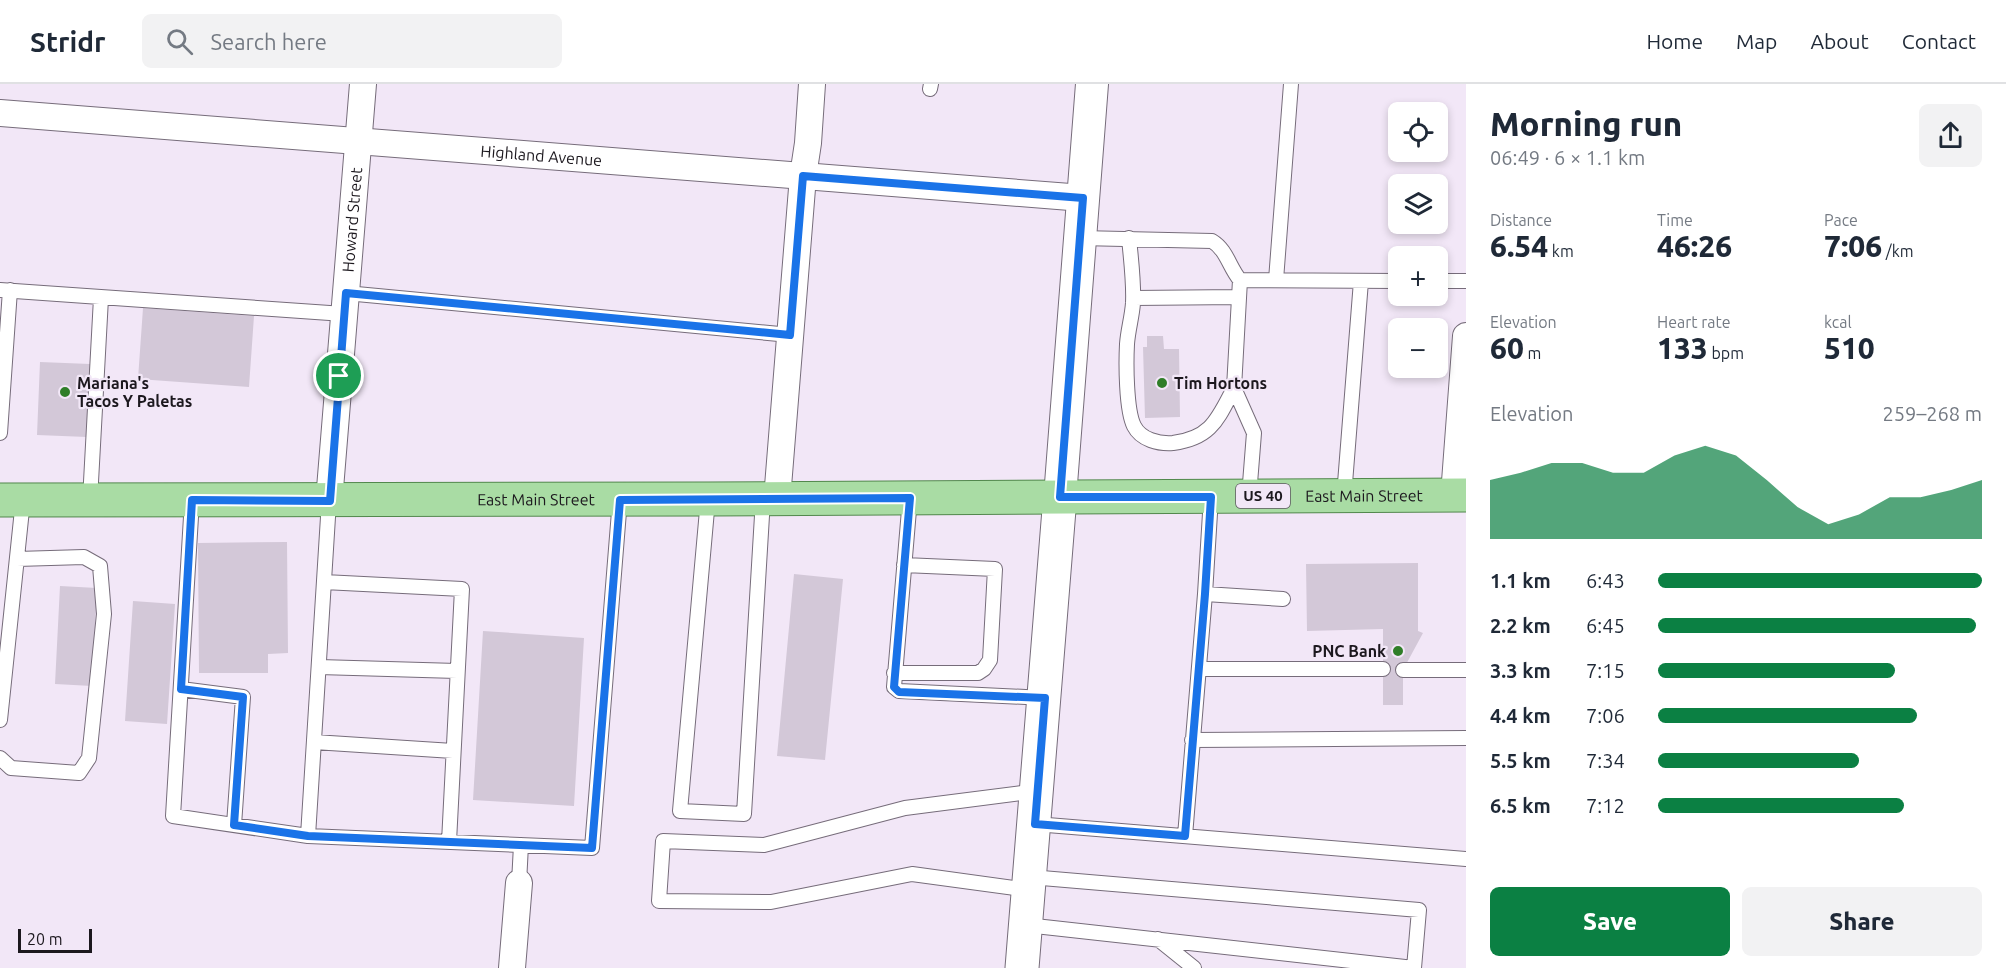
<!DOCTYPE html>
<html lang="en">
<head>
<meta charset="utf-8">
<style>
	:root { --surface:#fff; --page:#f2f2f3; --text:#1f2937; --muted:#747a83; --line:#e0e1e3; --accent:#0b8043 }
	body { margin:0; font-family:Ubuntu,sans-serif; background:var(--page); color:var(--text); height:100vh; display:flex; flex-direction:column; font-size:22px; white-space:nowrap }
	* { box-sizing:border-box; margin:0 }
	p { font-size:20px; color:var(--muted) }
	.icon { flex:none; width:33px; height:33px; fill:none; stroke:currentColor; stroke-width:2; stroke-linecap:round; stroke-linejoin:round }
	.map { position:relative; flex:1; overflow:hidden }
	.details { display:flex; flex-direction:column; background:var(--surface); width:540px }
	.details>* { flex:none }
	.tools { position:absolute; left:1388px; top:18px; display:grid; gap:12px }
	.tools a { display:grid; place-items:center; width:60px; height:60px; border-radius:9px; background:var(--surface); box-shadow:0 3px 9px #0003; font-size:30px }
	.scale { position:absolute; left:18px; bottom:15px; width:74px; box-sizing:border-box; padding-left:6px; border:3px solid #1c181e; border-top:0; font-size:16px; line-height:21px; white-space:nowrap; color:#1c181e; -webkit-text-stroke:4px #f2e7f7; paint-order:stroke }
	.pin { position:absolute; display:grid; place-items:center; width:51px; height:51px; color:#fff; margin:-26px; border:3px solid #fff; border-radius:50%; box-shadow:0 2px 6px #0007 }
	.round { display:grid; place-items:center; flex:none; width:63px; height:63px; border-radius:9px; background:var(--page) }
	.head { display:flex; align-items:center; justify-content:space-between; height:102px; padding:0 24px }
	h1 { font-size:33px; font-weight:800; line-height:45px }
	.metrics { display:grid; grid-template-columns:repeat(3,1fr); gap:9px; height:102px; padding:6px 24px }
	.metrics div { display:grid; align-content:center }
	.metrics b { font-size:30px; font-weight:800 }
	.metrics small { font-size:16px; font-weight:400 }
	.metrics p { font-size:16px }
	.chart { height:168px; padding:12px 24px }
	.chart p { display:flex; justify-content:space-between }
	.chart svg { width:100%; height:108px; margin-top:6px; fill:var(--accent); opacity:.7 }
	.primary-button { display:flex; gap:12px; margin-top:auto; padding:12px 24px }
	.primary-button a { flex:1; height:69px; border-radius:9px; background:var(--accent); color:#fff; font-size:24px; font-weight:800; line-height:69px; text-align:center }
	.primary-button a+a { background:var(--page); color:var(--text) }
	ul { padding:0 24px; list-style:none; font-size:20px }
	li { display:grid; grid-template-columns:96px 72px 1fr; align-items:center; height:45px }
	li i { height:15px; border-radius:8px; background:var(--accent) }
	header { display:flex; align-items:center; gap:36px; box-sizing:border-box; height:84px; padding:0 30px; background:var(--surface); border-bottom:2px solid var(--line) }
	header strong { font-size:28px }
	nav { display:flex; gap:33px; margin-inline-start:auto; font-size:21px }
	.search { width:420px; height:54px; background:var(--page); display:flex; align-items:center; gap:15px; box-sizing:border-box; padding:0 21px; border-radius:9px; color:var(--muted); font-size:22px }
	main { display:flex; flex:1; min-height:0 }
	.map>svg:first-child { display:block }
	.building { fill:#d3c8d8 }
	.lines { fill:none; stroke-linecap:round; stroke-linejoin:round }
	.service-casing { stroke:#766c7a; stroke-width:16 }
	.minor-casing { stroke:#766c7a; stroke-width:28 }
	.tertiary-casing { stroke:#766c7a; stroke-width:34 }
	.secondary-casing { stroke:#766c7a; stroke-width:35 }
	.primary-casing { stroke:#52884d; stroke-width:35 }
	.service { stroke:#fff; stroke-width:14 }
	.minor { stroke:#fff; stroke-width:26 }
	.tertiary { stroke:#fff; stroke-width:32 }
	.secondary { stroke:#fff; stroke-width:33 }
	.primary { stroke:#a9dca4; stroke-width:33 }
	.route-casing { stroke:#fff; stroke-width:12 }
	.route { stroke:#1a73e8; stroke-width:8 }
	.poi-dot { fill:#2f7e28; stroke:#f2e7f7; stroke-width:2 }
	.labels { text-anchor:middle; stroke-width:4.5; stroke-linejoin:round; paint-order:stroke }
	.shield { fill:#f2e7f7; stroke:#5c565f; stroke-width:1.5 }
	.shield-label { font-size:15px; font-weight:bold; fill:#1c181e }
	.street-label { font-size:16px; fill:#1c181e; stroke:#f2e7f7 }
	.poi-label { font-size:16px; font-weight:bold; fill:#1c181e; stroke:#f2e7f7; text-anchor:start }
</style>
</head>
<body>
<header>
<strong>Stridr</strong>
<div class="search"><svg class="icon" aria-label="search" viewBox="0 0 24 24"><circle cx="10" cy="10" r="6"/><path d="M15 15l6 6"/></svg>Search here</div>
<nav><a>Home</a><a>Map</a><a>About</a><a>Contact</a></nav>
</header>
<main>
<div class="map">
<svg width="1466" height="884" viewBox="0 0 1466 884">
	<rect width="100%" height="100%" fill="#f2e7f7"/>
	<path class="building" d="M143,224L254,232L249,303L138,295Z
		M1147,252H1163L1164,265H1179L1180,333L1145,334L1143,263H1147Z
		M40,278L90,280L87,353L37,351Z
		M287,458L288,569L268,570V589H199L198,459Z
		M1418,479V547L1423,549L1403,586V621H1383V545L1307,547L1306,480Z
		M794,490L843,495L825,676L777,672Z
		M60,502L97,504L92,602L55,600Z
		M133,517L175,520L167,640L125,637Z
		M483,547L584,554L574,722L473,716Z"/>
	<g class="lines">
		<g class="service-casing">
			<path id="service" d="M930,5L931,0
				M1080,154L1212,157C1227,166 1229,183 1240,196L1398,197
				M1129,154C1131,176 1134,198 1133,219C1132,233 1128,246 1127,260C1126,279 1126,326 1134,342C1141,356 1159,360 1173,359C1212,354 1218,334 1234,304
				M1240,196L1234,304L1254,349L1249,412
				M1276,196L1291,0
				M1437,197H1466
				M0,206L344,230
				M346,209L790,251
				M1133,214L1239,213
				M0,349L10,206
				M1344,412L1361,197
				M910,414L894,603L899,607L1045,614
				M708,415L680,727L744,730L763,415
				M90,416L101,214
				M192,416L173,732L308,752L329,417
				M324,498L462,505L449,758
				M1205,510L1283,515
				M319,583L457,587
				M1199,585H1383
				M1403,586H1466
				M894,589H978L984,585L990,576L995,485L904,481
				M181,605L243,613L234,741
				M0,636L23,416
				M1192,656L1466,654
				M314,658L453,667
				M0,674L11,684L79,689L89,674L104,530L100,482L84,473L17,475
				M1035,740L1466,775
				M308,752L592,764L620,415
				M1185,752L1205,510L1211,413
				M519,799L521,761
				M1029,806L912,790L771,818L659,817L663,757L764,761L905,724L1037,707
				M1026,841L1414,884L1419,826L1030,793
				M1158,855L1194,884"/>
		</g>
		<g class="minor-casing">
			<g id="minor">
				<path id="s1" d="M0,29L1083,114"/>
				<path d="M1454,411L1466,252"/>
				<path d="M777,415L803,92L808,59L812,0"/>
				<path id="s2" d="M329,417L363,0"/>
				<path d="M512,884L519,799"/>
			</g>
		</g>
		<g class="tertiary-casing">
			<path id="tertiary" d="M1060,413L1092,0"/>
		</g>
		<g class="secondary-casing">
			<path id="secondary" d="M1022,884L1060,413"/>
		</g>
		<g class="primary-casing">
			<g id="primary">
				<path id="s3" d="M0,416L708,415L1466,411"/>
			</g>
		</g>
		<use href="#service" class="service"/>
		<use href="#minor" class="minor"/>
		<use href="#tertiary" class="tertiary"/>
		<use href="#secondary" class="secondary"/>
		<use href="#primary" class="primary"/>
	</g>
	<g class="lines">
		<g class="route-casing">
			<path id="route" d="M803,92L1083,114L1060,413H1211L1205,510L1185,752L1035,740L1045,614L899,608L894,603L910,414L620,416L592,764L308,752L234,741L243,613L181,605L192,416L330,417L346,209L790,251Z"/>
		</g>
		<use href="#route" class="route"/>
	</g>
	<g class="poi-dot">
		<circle cx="1162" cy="299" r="6"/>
		<circle cx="65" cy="308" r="6"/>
		<circle cx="1398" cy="567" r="6"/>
	</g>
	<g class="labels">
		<rect class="shield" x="1236" y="400" width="54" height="24" rx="4.5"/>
		<g class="shield-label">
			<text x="1263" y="417">US 40</text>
		</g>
		<g class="street-label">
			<text dy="6" stroke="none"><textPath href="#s1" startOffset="543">Highland Avenue</textPath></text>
			<text dy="6" stroke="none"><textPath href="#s2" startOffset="282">Howard Street</textPath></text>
			<text dy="6" stroke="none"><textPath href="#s3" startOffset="1364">East Main Street</textPath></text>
			<text dy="6" stroke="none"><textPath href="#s3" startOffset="536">East Main Street</textPath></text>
		</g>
		<g class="poi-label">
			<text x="77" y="305">Mariana's<tspan x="77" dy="18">Tacos Y Paletas</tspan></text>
			<text x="1174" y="305">Tim Hortons</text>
			<text x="1386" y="573" text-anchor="end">PNC Bank</text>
		</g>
	</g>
</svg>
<div class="tools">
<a><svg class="icon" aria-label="locate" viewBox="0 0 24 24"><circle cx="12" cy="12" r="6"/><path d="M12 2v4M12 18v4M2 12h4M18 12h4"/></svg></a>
<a><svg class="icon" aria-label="layers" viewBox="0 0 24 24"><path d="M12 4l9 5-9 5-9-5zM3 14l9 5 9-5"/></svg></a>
<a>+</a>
<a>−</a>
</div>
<div class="scale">20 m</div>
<div class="pin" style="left:339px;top:292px;background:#1e9e55"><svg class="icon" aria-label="arrive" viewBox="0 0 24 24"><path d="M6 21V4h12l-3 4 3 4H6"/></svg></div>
</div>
<section class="details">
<div class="head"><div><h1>Morning run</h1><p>06:49 · 6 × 1.1 km</p></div><a class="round"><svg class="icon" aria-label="share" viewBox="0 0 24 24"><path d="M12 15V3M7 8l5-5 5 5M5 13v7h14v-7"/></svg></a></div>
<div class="metrics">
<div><p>Distance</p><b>6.54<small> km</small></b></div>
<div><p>Time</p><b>46:26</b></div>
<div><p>Pace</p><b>7:06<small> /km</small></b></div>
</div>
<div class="metrics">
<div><p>Elevation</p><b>60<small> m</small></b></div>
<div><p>Heart rate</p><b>133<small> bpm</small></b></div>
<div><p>kcal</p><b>510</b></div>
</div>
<div class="chart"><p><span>Elevation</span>259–268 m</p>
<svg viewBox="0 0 160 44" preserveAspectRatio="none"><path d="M0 44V20L10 17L20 13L30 13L40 17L50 17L60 10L70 6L80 10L90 20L100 31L110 38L120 34L130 27L140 27L150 24L160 20V44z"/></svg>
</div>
<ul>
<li><b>1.1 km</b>6:43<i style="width:100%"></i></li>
<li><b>2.2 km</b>6:45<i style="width:98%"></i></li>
<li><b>3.3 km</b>7:15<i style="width:73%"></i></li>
<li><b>4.4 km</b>7:06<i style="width:80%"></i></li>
<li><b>5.5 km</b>7:34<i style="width:62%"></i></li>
<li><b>6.5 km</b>7:12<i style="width:76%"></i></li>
</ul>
<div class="primary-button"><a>Save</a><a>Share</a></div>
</section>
</main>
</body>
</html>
